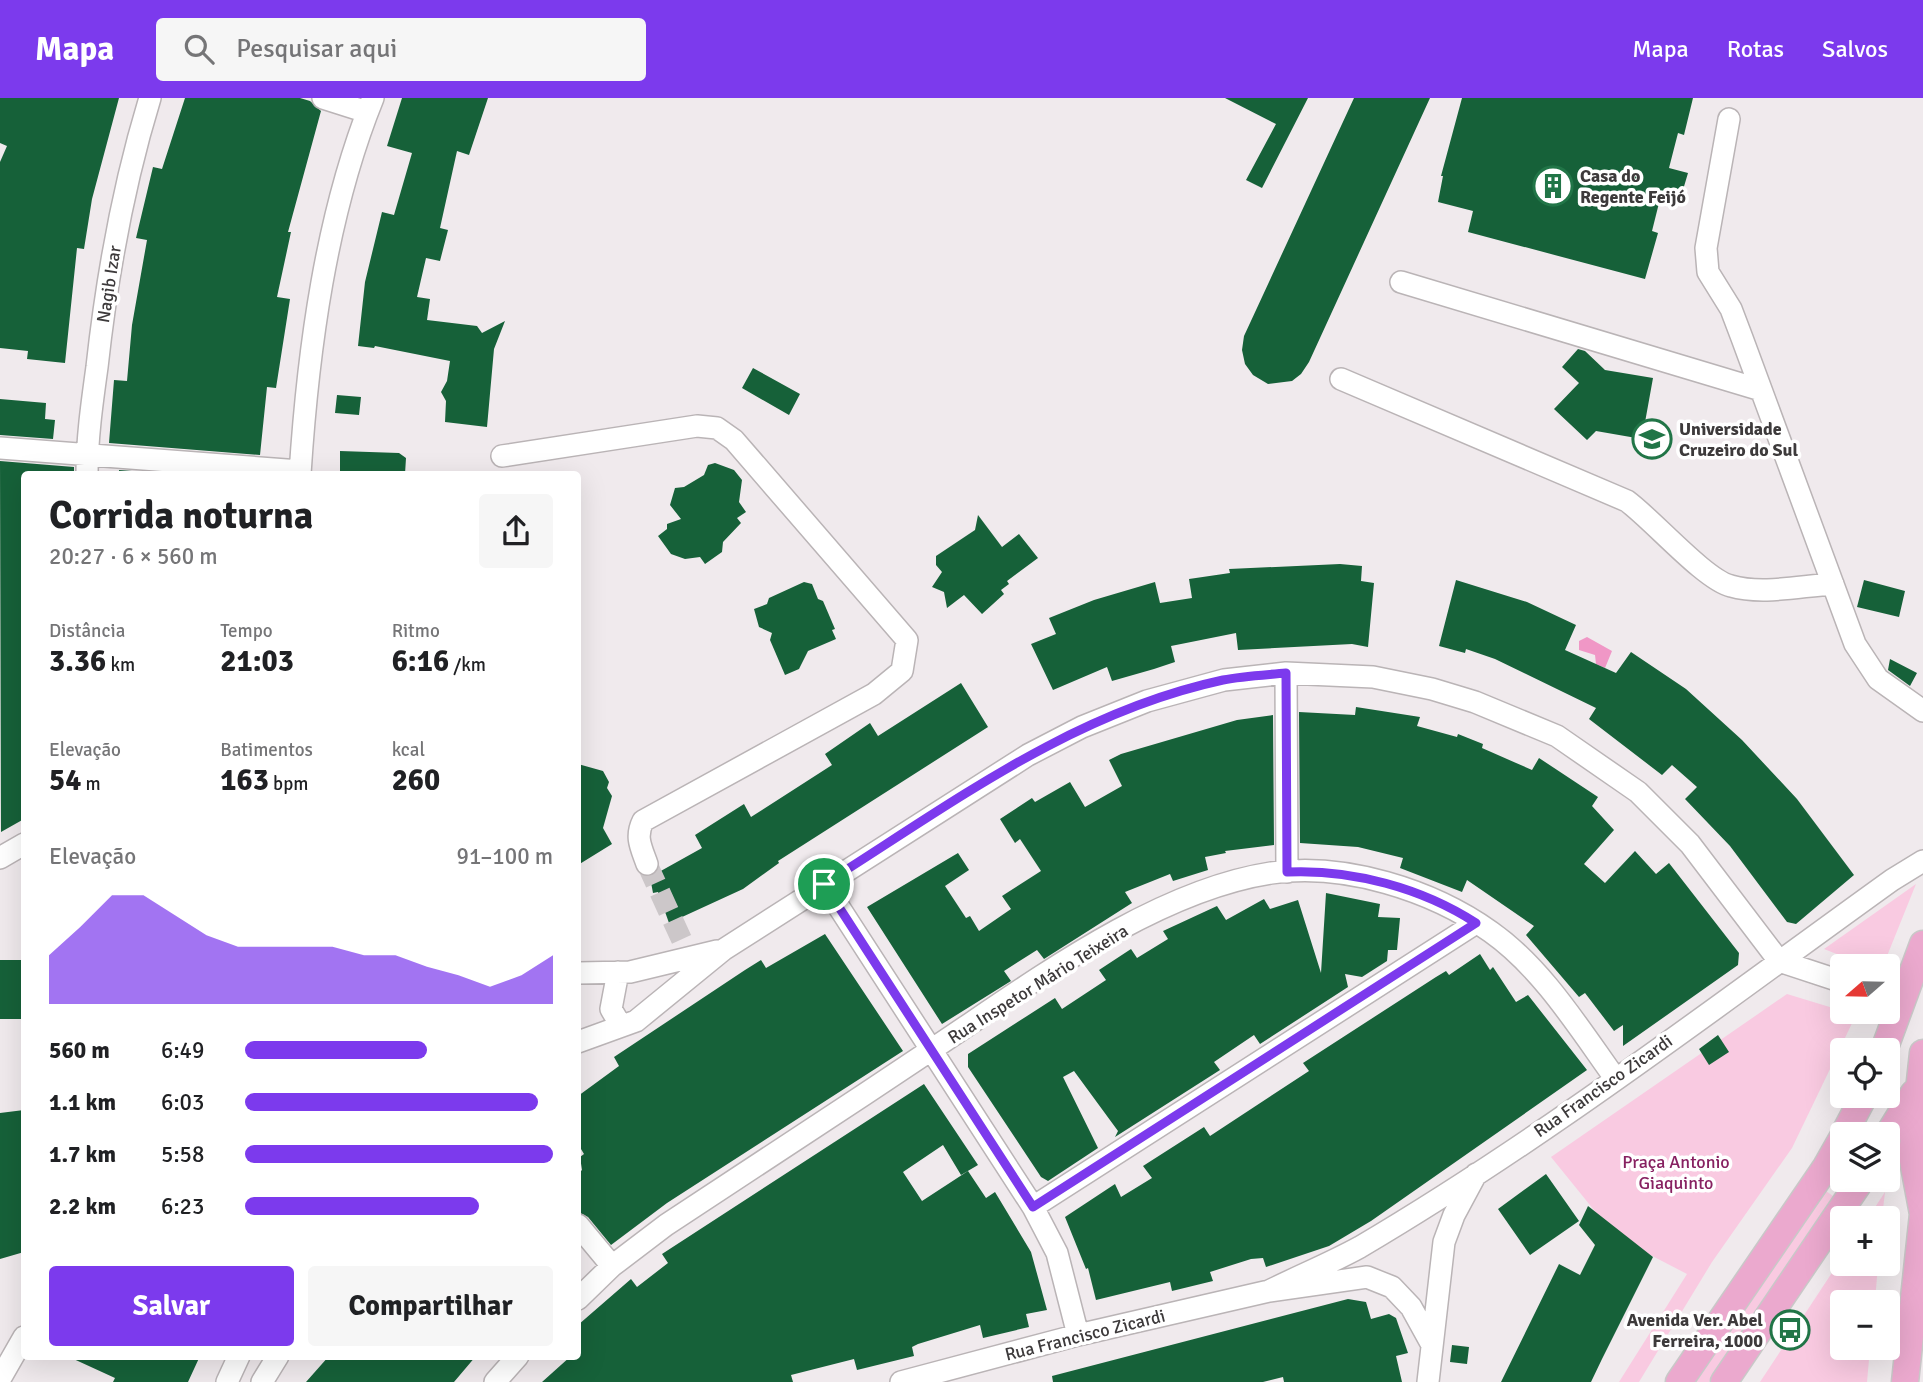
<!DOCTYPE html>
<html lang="pt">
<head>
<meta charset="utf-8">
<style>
	:root { --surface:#fff; --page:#f6f6f6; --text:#202124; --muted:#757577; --accent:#7c3aed }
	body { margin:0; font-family:Signika,sans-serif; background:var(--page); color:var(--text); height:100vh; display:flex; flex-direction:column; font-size:26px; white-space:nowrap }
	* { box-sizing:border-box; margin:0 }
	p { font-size:23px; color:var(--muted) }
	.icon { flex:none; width:38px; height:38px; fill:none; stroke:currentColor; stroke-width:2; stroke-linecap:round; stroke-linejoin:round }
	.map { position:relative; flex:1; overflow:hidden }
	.drawer { position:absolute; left:21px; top:373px; width:560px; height:889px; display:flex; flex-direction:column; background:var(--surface); border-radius:7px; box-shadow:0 7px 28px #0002 }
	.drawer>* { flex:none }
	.needle { width:46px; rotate:250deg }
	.buttons { position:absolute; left:1830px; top:856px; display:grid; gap:14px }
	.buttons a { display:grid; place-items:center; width:70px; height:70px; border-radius:7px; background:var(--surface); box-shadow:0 7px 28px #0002; font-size:35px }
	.pin { position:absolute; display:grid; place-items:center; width:60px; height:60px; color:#fff; margin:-30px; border:4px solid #fff; border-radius:50%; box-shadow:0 2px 7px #0007 }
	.round { display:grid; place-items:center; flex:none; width:74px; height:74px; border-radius:7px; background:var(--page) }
	.headline { display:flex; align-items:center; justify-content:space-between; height:119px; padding:0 28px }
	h1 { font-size:38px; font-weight:800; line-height:52px }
	.metrics { display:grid; grid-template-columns:repeat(3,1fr); gap:10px; height:119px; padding:7px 28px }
	.metrics div { display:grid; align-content:center }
	.metrics b { font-size:30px; font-weight:800 }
	.metrics small { font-size:19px; font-weight:400 }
	.metrics p { font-size:19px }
	.chart { height:196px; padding:14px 28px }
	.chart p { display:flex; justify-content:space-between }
	.chart svg { width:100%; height:126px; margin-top:7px; fill:var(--accent); opacity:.7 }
	.action { display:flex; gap:14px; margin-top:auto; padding:14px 28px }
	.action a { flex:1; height:80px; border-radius:7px; background:var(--accent); color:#fff; font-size:28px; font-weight:800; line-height:80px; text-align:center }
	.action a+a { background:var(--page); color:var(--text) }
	ul { padding:0 28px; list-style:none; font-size:23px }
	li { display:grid; grid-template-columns:112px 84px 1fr; align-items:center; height:52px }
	li i { height:18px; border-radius:9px; background:var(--accent) }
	header { display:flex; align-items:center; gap:42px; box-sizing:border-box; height:98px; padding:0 35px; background:var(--accent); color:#fff }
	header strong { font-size:33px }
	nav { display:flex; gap:38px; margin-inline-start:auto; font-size:24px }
	.search { width:490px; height:63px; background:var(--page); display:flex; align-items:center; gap:18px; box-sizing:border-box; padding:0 24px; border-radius:7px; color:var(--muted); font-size:26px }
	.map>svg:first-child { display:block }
	.green { fill:#f9cae1 }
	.water { fill:#f097c6 }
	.building { fill:#166139 }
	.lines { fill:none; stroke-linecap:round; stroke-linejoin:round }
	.minor-tunnel { stroke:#ccc7c9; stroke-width:21; stroke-dasharray:21 10; stroke-linecap:butt }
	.minor-casing { stroke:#bab4b6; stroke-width:24 }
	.major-casing { stroke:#c9c8c8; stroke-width:29 }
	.minor { stroke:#fff; stroke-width:21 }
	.major { stroke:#eba9ce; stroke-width:26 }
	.route-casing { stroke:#fff; stroke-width:14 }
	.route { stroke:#7c3aed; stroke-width:9 }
	.labels { text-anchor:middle; stroke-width:7; stroke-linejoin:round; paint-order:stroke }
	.poi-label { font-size:18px; font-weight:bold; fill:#3d3a3b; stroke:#fff; text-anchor:start }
	.street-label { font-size:18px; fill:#3d3a3b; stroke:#fff }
	.park-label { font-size:18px; fill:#872161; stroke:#fff }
</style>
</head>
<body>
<header>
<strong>Mapa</strong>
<div class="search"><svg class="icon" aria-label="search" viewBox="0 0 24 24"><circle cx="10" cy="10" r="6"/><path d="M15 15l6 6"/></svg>Pesquisar aqui</div>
<nav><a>Mapa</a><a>Rotas</a><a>Salvos</a></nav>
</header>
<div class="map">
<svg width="1923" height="1284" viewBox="0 0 1923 1284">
	<rect width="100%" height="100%" fill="#f0eaed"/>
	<path class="green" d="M1916,786L1883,868H1867L1824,851Z
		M1787,896L1856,917L1792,1050L1712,1164L1639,1284H1619L1687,1176L1635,1149L1598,1117L1551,1059Z
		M1826,1093L1833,1098L1709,1284H1695Z
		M1885,1094L1882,1120H1868Z
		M1843,1158V1166H1878L1875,1204H1843V1250H1870L1867,1284H1760Z"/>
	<path class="water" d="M1587,539L1612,553L1605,570L1596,566L1595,557L1579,552V543Z"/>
	<path class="building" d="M0,0H119L92,101L84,151L77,150L65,265L27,261L28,253L0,250V64L7,48L0,45Z
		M185,0H300L310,3L321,13L288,134H291L277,199L290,201L276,290L267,289L260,357L109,345L114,282L127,283L132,227L147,142L136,140L153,69L162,71Z
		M402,0H488L469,57L457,53L440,130L448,132L440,163L426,160L417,199L430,201L427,222L477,228L482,235L505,223L494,251L487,329L445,324L446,303L441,294L447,283L450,263L375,248L374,250L358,248L365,184L382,114L394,117L412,55L387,48Z
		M1225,0H1308L1262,90L1246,82L1276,26Z
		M1354,0H1430L1309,264L1301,276L1292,283L1268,286L1253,277L1245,266L1242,252L1244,238Z
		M1462,0H1693L1684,37L1678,35L1669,70L1688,75L1680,102L1661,97L1652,133L1658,135L1645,181L1468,134L1473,113L1438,104L1443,78H1441Z
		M1578,251L1585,253L1605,272L1653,280L1642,341L1596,333L1587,342L1554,311L1579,285L1562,269Z
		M753,270L800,296L789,317L742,290Z
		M337,297L361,299L359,317L335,315Z
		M0,301L46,305L45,321L55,322L53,341L0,337Z
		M340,353L399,355L406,360L405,376H340Z
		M0,363L74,369V376H24V721L1,734Z
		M715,365L734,372L742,382L739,404L746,414L737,420L741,425L723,444L722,454L705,466L700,459L685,461L671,456L658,438L667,431V426L681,421L670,407L675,390L684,389L704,377L708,367Z
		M119,372L171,376H119Z
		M978,417L1002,449L1019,436L1038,460L1007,483L1009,486L1001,492L1004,496L982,516L964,497L947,510L944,494L932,489L942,474L936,467V458L975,432Z
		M1340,466L1362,468L1361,483L1374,485L1368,549L1352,546L1238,552L1236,535L1171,548L1175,564L1154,571L1112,583L1107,569L1053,592L1031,546L1056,536L1049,520L1094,502L1155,484L1160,505L1192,500L1189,481L1230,475L1229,471Z
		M1456,482L1527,504L1576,527L1565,552L1616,575L1631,554L1686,591L1742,642L1797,701L1854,777L1796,826L1787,824L1730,748L1685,701L1697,689L1672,667L1662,677L1589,621L1596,610L1495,561L1466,551L1465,555L1439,548Z
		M1864,482L1905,493L1899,519L1857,509Z
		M804,484L812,486L818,501L823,503L835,531L832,532L836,541L808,553L799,571L785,577L770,542L772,535L759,529L754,511L767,506L769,500Z
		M1890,561L1917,575L1910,588L1888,572Z
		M961,585L988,629L778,763L779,765L743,791L669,825L658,794L653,795L650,779L702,750L695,737L744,706L751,719L832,667L825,656L870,625L878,638Z
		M1356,609L1420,619L1417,628L1457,639L1458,636L1483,646L1482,650L1532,672L1539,660L1598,699L1592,708L1614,732L1584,766L1605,785L1635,753L1656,776L1669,765L1739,855L1738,867L1623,948V927L1614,933L1585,895L1579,899L1526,837L1534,828L1467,782L1462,794L1400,770L1403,760L1358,749L1300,745L1299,614L1355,617Z
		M1273,617L1274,747L1225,753L1226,755L1205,759L1208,772L1173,783L1170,776L1125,794L1132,805L1044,861L1037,852L1004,873L1011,883L942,926L867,809L958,755L969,772L945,788L966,820L970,818L979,833L1011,811L1002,798L1041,773L1020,741L1015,745L1000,721L1032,700L1035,704L1070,684L1085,709L1122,688L1109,662L1121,656L1237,622Z
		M578,666L603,673L609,684L607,690L612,698L603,730L612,746L578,767Z
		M1326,795L1380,806L1378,819L1400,820L1397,852H1388L1387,863L1362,879L1345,876L1348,889L1260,946L1254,937L1214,964L1220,972L1115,1039L1118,1033L1074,973L1063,979L1098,1050L1048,1083L1041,1079L968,969V956L1055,900L1062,911L1106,882L1099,872L1131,851L1137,860L1168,841L1163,833L1217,808L1226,822L1264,801L1270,811L1298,802L1321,875Z
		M825,836L903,953L667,1105L611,1147L588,1119L578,1114V1076L582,1072L580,1059L584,1056L578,1046V998L619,968L614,959L745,872L761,862L766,870Z
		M1480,856L1490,872L1493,869L1516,904L1528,897L1587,972L1371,1123L1329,1148L1266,1169L1263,1160L1251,1161L1210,1174L1213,1183L1172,1193L1170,1184L1096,1202L1088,1170L1086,1171L1065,1119L1115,1086L1121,1099L1152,1080L1143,1068L1204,1029L1210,1038L1309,973L1303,965L1436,879L1446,873L1449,877Z
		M0,862H24V921H0Z
		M1718,937L1729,954L1709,967L1699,951Z
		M924,986L978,1067L961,1077L943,1047L903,1074L922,1103L968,1073L986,1100L995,1094L1031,1154L1047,1212L1026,1216L1029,1229L983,1240L980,1227L918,1246L912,1249L914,1258L857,1272L854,1261L791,1277L793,1284H542L571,1258H578V1227L631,1181L637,1189L668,1165L662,1156Z
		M24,1012V1154L0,1161V1015Z
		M1546,1076L1579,1123L1530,1157L1498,1111Z
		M1588,1108L1653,1159L1602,1261L1591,1284H1501L1559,1166L1580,1177L1595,1147L1579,1127Z
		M1348,1201L1366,1204L1371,1221L1389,1216L1396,1220L1408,1255L1396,1258L1402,1284H1284L1283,1279L1263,1284H1053L1052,1278Z
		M1452,1247L1469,1249L1467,1266L1450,1264Z
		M67,1258H200L188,1284H113L115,1280Z
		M329,1258H476L454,1284H306Z"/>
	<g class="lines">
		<path class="minor-tunnel" d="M647,766L690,860"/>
		<g class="minor-casing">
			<path id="minor" d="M323,0L367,14
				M1729,21L1706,150L1708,174L1731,211L1742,240L1855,546L1878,581L1923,613
				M1401,184L1761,292
				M1341,281L1627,403C1653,422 1705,482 1731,488C1762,497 1800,488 1833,486
				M0,350L300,373
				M502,358L697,328L717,330L734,342L907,542L902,573L874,596L643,723C635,739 641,749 647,766
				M87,376C87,340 92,305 97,269C107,178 123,88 150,0
				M300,376C308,252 326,116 373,0
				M1286,575L1287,774
				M0,760L24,746
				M824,786L1033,1109L1057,1155L1078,1237
				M618,874L611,911L621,928
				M578,875L630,874L717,853
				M578,944L636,923L723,852L1028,657L1082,629L1147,603L1224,582L1286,575L1373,579L1432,591L1475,604L1557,638L1638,694L1690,746L1779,863L1843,884
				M1033,1109L1476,825
				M578,1127L612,1168
				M1269,1193C1299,1178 1331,1165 1360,1149C1545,1040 1718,907 1892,782L1923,763
				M578,1201L612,1168L666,1127C754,1069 843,1011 931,952C1029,887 1153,793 1271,775C1344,764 1432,792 1491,834C1542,870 1579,930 1615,980
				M0,1281L24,1239
				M227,1284L239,1258
				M262,1284L278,1258
				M495,1284L518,1258
				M901,1284L1078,1237L1269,1193L1367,1179L1392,1189L1411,1209L1432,1247
				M1428,1284L1444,1144L1454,1117L1476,1076"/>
		</g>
		<g class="major-casing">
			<path id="major" d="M1884,952L1923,846
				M1844,1036L1864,998
				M1888,1037L1914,995
				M1923,1116L1912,1057L1923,955
				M1679,1284L1826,1069L1843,1039
				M1724,1284L1861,1082
				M1905,1284L1923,1116"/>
		</g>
		<use href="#minor" class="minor"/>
		<use href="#major" class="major"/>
	</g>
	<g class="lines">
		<g class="route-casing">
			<path id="route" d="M1286,575L1287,774C1352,771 1422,790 1476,825L1033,1109L824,786C951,706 1073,614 1223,582C1243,578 1265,577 1286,575Z"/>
		</g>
		<use href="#route" class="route"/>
	</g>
	<defs>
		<g id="building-ring" transform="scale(2.0125)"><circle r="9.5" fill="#fff" stroke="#217547" stroke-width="1.5"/><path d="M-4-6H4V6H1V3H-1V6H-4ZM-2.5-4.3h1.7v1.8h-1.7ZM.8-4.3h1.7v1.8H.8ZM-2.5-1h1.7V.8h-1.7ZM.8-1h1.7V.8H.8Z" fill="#217547"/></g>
		<g id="university-ring" transform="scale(2.0125)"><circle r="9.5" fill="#fff" stroke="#217547" stroke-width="1.5"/><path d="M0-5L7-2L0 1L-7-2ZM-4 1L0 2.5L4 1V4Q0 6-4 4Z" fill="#217547"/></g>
		<g id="bus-ring" transform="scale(2.0125)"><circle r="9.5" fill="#fff" stroke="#217547" stroke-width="1.5"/><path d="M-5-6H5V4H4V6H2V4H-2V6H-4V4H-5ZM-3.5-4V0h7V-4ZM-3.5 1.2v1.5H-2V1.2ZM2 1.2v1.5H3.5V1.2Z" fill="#217547"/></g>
	</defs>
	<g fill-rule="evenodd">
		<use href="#building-ring" x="1553" y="88"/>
		<use href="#university-ring" x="1652" y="341"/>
		<use href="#bus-ring" x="1790" y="1232"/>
	</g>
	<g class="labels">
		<g class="poi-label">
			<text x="1580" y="84">Casa do<tspan x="1580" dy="21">Regente Feijó</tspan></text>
			<text x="1679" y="337">Universidade<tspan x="1679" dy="21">Cruzeiro do Sul</tspan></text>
			<text x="1763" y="1228" text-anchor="end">Avenida Ver. Abel<tspan x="1763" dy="21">Ferreira, 1000</tspan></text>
		</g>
		<g class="street-label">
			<text transform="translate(109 186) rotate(-81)" y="6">Nagib Izar</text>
			<text transform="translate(1038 886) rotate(-32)" y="6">Rua Inspetor Mário Teixeira</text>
			<text transform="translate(1603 988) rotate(-35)" y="6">Rua Francisco Zicardi</text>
			<text transform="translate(1085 1237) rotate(-14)" y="6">Rua Francisco Zicardi</text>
		</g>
		<g class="park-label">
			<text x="1676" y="1070">Praça Antonio<tspan x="1676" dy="21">Giaquinto</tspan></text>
		</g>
	</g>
</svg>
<div class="buttons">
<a><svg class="needle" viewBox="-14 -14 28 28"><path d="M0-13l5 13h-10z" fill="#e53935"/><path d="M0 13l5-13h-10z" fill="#757577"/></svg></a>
<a><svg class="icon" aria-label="locate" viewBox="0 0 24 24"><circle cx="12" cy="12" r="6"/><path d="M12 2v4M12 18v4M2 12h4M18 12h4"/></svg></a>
<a><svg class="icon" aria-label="layers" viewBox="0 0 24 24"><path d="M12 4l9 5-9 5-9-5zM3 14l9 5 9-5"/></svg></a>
<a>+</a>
<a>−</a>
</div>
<div class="pin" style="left:824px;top:786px;background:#1e9e55"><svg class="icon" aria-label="arrive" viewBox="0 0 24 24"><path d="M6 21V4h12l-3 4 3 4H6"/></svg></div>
<section class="drawer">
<div class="headline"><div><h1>Corrida noturna</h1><p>20:27 · 6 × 560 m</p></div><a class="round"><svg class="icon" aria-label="share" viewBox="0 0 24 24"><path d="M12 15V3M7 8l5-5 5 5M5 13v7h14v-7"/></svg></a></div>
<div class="metrics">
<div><p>Distância</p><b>3.36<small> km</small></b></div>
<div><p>Tempo</p><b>21:03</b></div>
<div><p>Ritmo</p><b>6:16<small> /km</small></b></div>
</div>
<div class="metrics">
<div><p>Elevação</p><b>54<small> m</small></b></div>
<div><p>Batimentos</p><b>163<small> bpm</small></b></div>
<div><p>kcal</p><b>260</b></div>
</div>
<div class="chart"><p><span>Elevação</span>91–100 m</p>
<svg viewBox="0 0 160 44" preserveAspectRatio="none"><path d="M0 44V27L10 17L20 6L30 6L40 13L50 20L60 24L70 24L80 24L90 24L100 27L110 27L120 31L130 34L140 38L150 34L160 27V44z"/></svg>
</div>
<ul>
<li><b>560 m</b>6:49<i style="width:59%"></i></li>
<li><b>1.1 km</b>6:03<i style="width:95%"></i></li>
<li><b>1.7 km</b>5:58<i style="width:100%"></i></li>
<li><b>2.2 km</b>6:23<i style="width:76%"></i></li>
</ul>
<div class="action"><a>Salvar</a><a>Compartilhar</a></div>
</section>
</div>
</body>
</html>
